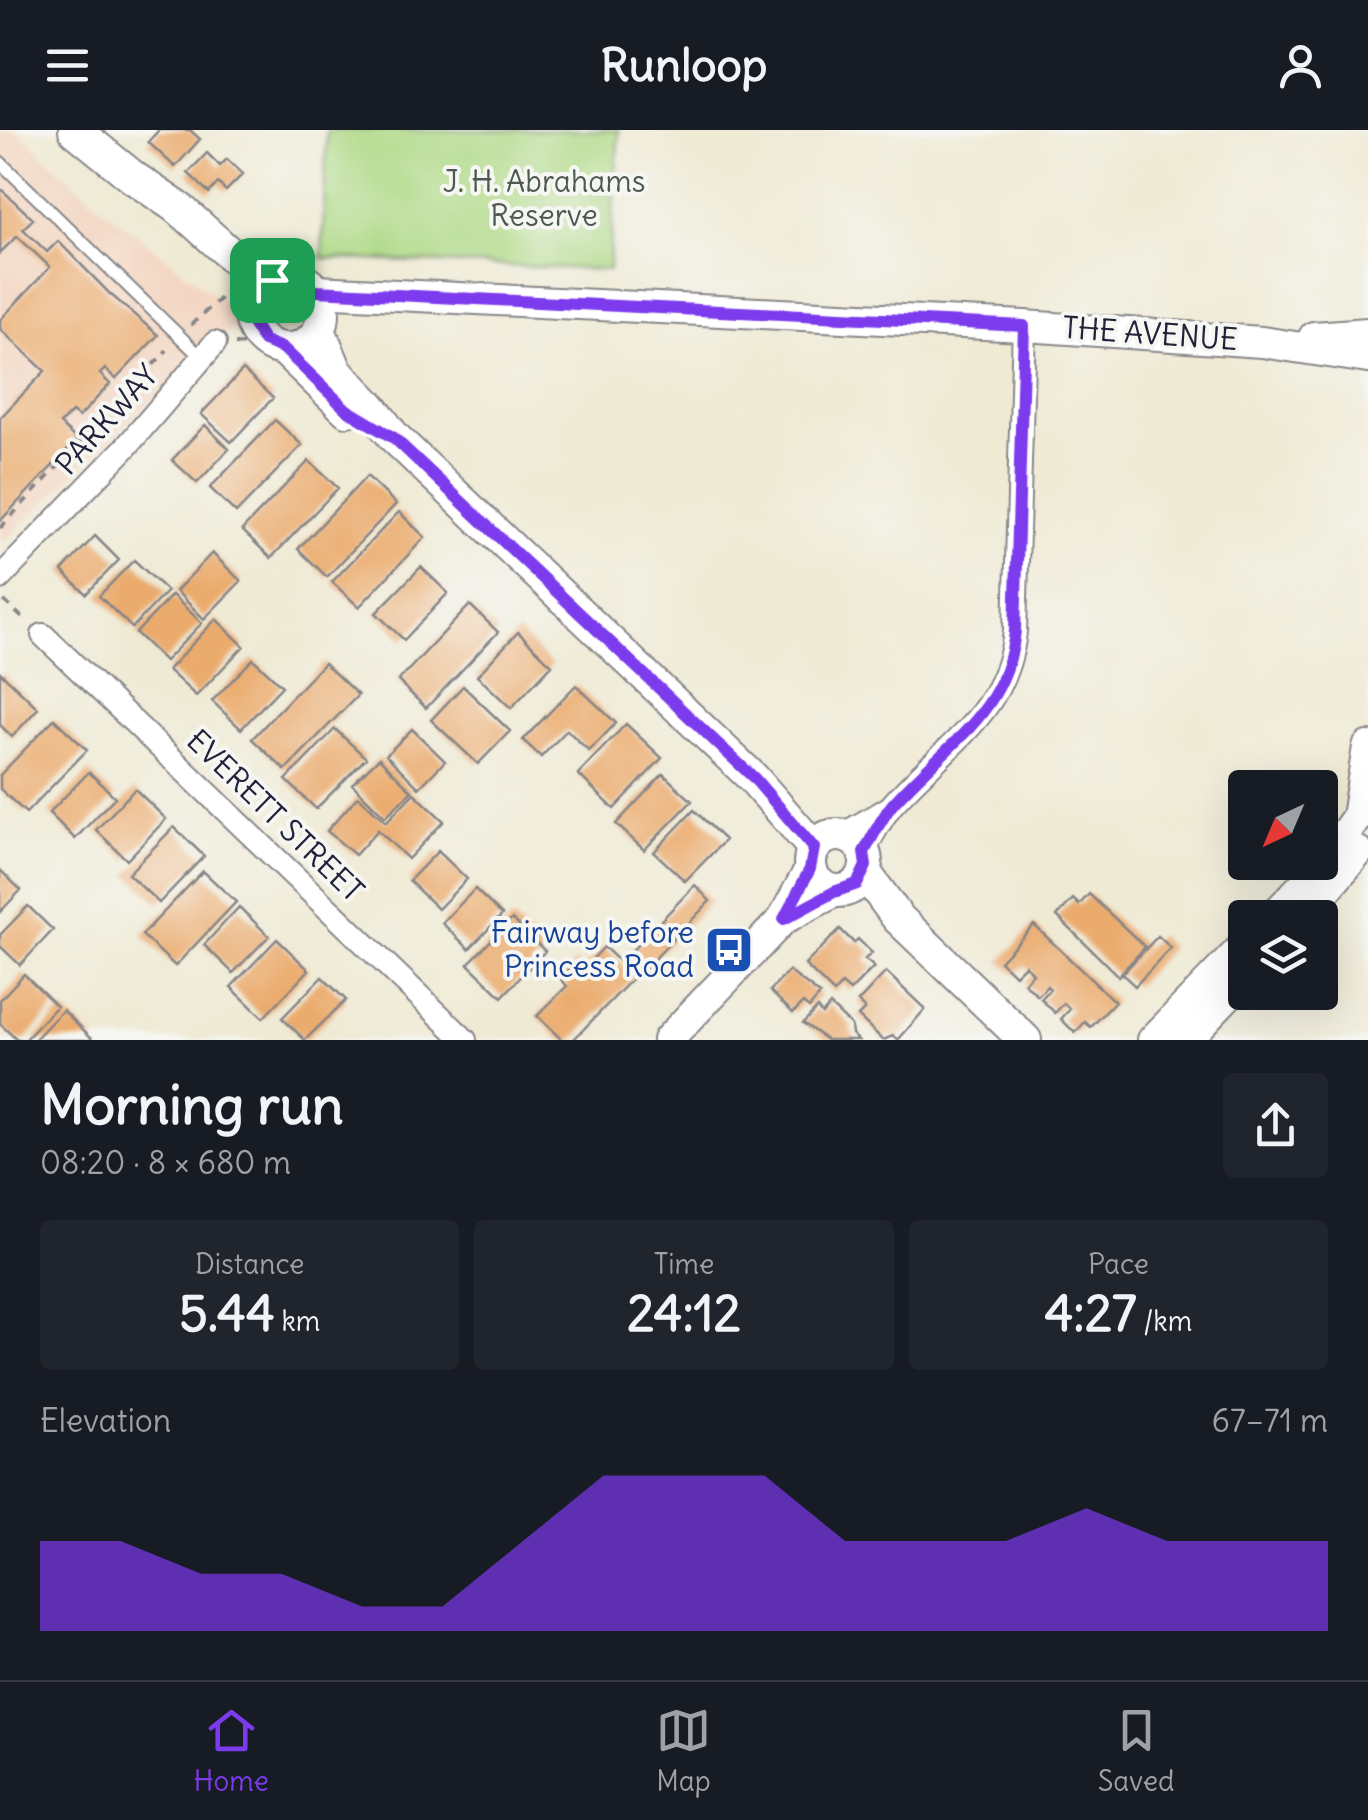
<!DOCTYPE html>
<html lang="en">
<head>
<meta charset="utf-8">
<style>
	:root { --surface:#171b24; --page:#20242c; --text:#f1f3f6; --muted:#9ea1a6; --line:#363941; --accent:#7c3aed }
	body { margin:0; font-family:Delius,sans-serif; background:var(--page); color:var(--text); height:100vh; display:flex; flex-direction:column; font-size:38px; white-space:nowrap }
	* { box-sizing:border-box; margin:0 }
	p { font-size:32px; color:var(--muted) }
	.icon { flex:none; width:55px; height:55px; fill:none; stroke:currentColor; stroke-width:2; stroke-linecap:round; stroke-linejoin:round }
	.map { position:relative; height:910px; overflow:hidden }
	.panel { display:flex; flex-direction:column; background:var(--surface); flex:1 }
	.panel>* { flex:none }
	.needle { width:65px; rotate:224deg }
	.controls { position:absolute; left:1228px; top:640px; display:grid; gap:20px }
	.controls a { display:grid; place-items:center; width:110px; height:110px; border-radius:10px; background:var(--surface); box-shadow:0 10px 40px #0002; font-size:50px }
	.pin { position:absolute; display:grid; place-items:center; width:85px; height:85px; color:#fff; margin:-42px; border-radius:20px; box-shadow:0 5px 15px #0006 }
	.round { display:grid; place-items:center; flex:none; width:105px; height:105px; border-radius:10px; background:var(--page) }
	.overview { display:flex; align-items:center; justify-content:space-between; height:170px; padding:0 40px }
	h1 { font-size:55px; font-weight:700; line-height:75px }
	.metrics { display:grid; grid-template-columns:repeat(3,1fr); gap:15px; height:170px; padding:10px 40px }
	.metrics div { display:grid; align-content:center; border-radius:10px; background:var(--page); text-align:center }
	.metrics b { font-size:50px; font-weight:700 }
	.metrics small { font-size:28px; font-weight:400 }
	.metrics p { font-size:28px }
	.chart { height:280px; padding:20px 40px }
	.chart p { display:flex; justify-content:space-between }
	.chart svg { width:100%; height:180px; margin-top:10px; fill:var(--accent); opacity:.7 }
	header { display:flex; justify-content:space-between; align-items:center; height:130px; padding:0 40px; background:var(--surface); font-size:45px; font-weight:700 }
	.tabs { display:flex; justify-content:space-around; align-items:center; height:140px; border-top:2px solid var(--line); background:var(--surface); font-size:28px; color:var(--muted) }
	.tabs a { display:grid; justify-items:center; gap:5px }
	.tabs .current { color:var(--accent) }
	.map>svg:first-child { display:block }
	.built { fill:#f3d4bf }
	.green { fill:#aed985; stroke:#687e60; stroke-width:2.5 }
	.building { fill:#ebab6d }
	.lines { fill:none; stroke-linecap:round; stroke-linejoin:round }
	.service-casing { stroke:#888688; stroke-width:15 }
	.minor-casing { stroke:#888688; stroke-width:26 }
	.tertiary-casing { stroke:#888688; stroke-width:34 }
	.secondary-casing { stroke:#888688; stroke-width:36 }
	.path { stroke:#888688; stroke-width:4; stroke-dasharray:8 8; stroke-linecap:butt }
	.service { stroke:#fff; stroke-width:11 }
	.minor { stroke:#fff; stroke-width:22 }
	.tertiary { stroke:#fff; stroke-width:30 }
	.secondary { stroke:#fff; stroke-width:32 }
	.route-casing { stroke:#fff; stroke-width:20 }
	.route { stroke:#7c3aed; stroke-width:12 }
	.labels { text-anchor:middle; stroke-width:8; stroke-linejoin:round; paint-order:stroke }
	.park-label { font-size:30px; fill:#4c5951; stroke:#f6f6f2 }
	.street-label { font-size:30px; fill:#22223b; stroke:#f6f6f2 }
	.transit-label { font-size:30px; fill:#164399; stroke:#f6f6f2; text-anchor:end }
</style>
</head>
<body>
<header><svg class="icon" aria-label="menu" viewBox="0 0 24 24"><path d="M4 6h16M4 12h16M4 18h16"/></svg>Runloop<svg class="icon" aria-label="person" viewBox="0 0 24 24"><circle cx="12" cy="8" r="4"/><path d="M4 21q1-7 8-7t8 7"/></svg></header>
<div class="map">
<svg width="1368" height="910" viewBox="0 0 1368 910">
	<rect width="100%" height="100%" fill="#f6f6f2"/>
	<filter id="ink" filterUnits="userSpaceOnUse"><feTurbulence type="fractalNoise" baseFrequency=".01" numOctaves="2"/><feDisplacementMap in="SourceGraphic" scale="20" xChannelSelector="R" yChannelSelector="G"/><feConvolveMatrix kernelMatrix="1 2 1 2 8 2 1 2 1" color-interpolation-filters="sRGB"/></filter>
	<filter id="wash" filterUnits="userSpaceOnUse"><feTurbulence type="fractalNoise" baseFrequency=".0048" numOctaves="4" result="noise"/><feDisplacementMap in="SourceGraphic" scale="40" xChannelSelector="R" yChannelSelector="G"/><feGaussianBlur stdDeviation="2.25" result="paint"/><feColorMatrix in="noise" values="0 0 0 0 0 0 0 0 0 0 0 0 0 0 0 0 0 1.4 0 .05"/><feComposite in="paint" operator="in"/></filter>
	<g filter="url(#wash)">
		<rect width="100%" height="100%" fill="#efead4"/>
		<path class="built" d="M0,0H16L95,72L244,188L0,414Z"/>
		<path class="green" d="M327,0H619L609,140L322,128Z"/>
		<g id="blocks">
			<path class="building" d="M159,0H190L200,9L175,37L148,12Z
				M207,23L220,36L227,29L243,44L226,61L218,53L209,63L188,43Z
				M0,58L33,89L23,99L47,122L58,111L110,164L158,205L116,249L105,239L100,244L110,254L79,287L72,282L60,294L77,310L0,391V288L45,241L0,199V190L50,137L17,106L0,123Z
				M243,240L273,268L231,312L201,284Z
				M275,290L302,315L236,383L210,358Z
				M205,295L229,319L197,353L172,330Z
				M309,331L338,358L271,428L242,400Z
				M367,346L396,374L327,447L298,419Z
				M399,382L425,407L359,477L332,452Z
				M95,406L119,430L86,464L62,441Z
				M212,423L241,451L204,489L176,461Z
				M134,430L167,461L132,498L99,466Z
				M421,437L448,463L404,510L376,483Z
				M172,465L202,493L165,531L136,503Z
				M470,475L498,502L426,578L398,551Z
				M216,489L244,516L196,566L168,540Z
				M518,502L552,535L511,578L477,546Z
				M253,529L282,556L241,599L212,571Z
				M324,533L358,565L285,640L252,609Z
				M0,542L38,578L12,607L0,595Z
				M576,555L616,593L589,621L567,600L541,627L523,610Z
				M463,556L510,601L478,634L431,590Z
				M54,589L87,620L26,683L0,659V645Z
				M626,594L662,628L614,679L578,644Z
				M335,599L366,628L316,679L286,650Z
				M412,599L445,631L419,658L386,625Z
				M379,628L412,661L385,687L352,654Z
				M89,642L115,667L75,709L49,683Z
				M663,644L692,671L644,720L616,694Z
				M135,659L166,689L127,730L96,700Z
				M414,663L444,691L408,729L378,700L355,725L327,701L358,666L386,692Z
				M694,680L725,710L685,751L654,722Z
				M174,697L204,726L159,773L128,744Z
				M438,721L467,749L438,779L409,751Z
				M0,740L21,760L0,782Z
				M203,741L236,772L175,836L142,805Z
				M695,755L710,771L639,845L623,830Z
				M475,759L502,785L469,819L442,793Z
				M1089,764L1145,817L1118,846L1057,786L1073,769L1079,775Z
				M28,776L53,800L20,835L0,816V805Z
				M239,777L269,806L233,843L204,815Z
				M512,789L545,821L502,867L468,834Z
				M1034,795L1115,872L1091,897L1085,892L1075,903L1061,889L1070,879L1064,873L1055,883L1041,869L1050,859L1047,856L1038,866L1024,853L1033,843L1025,835L1015,845L1000,831Z
				M840,799L854,813L858,809L872,823L865,829L874,837L850,861L842,854L834,863L805,835Z
				M1158,806L1171,818L1135,856L1122,844Z
				M277,809L309,840L263,888L231,857Z
				M604,817L635,846L573,910H562L537,886L567,856L561,849L576,833L583,839Z
				M789,841L820,865L809,878L803,873L793,883L770,861Z
				M886,842L925,879L898,910L893,906L883,910L858,886L865,879L858,872Z
				M24,844L57,876L25,910H17L0,894V870Z
				M322,847L346,870L305,910L282,888Z
				M830,875L851,895L852,904L858,910H827L803,893L817,878L822,884Z
				M63,880L94,910H34Z"/>
		</g>
	</g>
	<g filter="url(#ink)">
		<use href="#blocks" fill-opacity="0" stroke="#888688" stroke-width="2.5"/>
		<g class="lines">
			<g class="service-casing">
				<path id="service" d="M0,32L202,228"/>
			</g>
			<g class="minor-casing">
				<path id="minor" d="M0,448L126,317L215,213
					M43,505L465,910
					M842,705L887,679
					M863,721C873,706 881,688 892,675C942,617 1007,584 1015,501L1024,196"/>
			</g>
			<g class="tertiary-casing">
				<path id="tertiary" d="M316,161L1024,196L1262,212L1368,228
					M1314,207L1368,203
					M1272,788L1320,738L1357,687L1368,617
					M1302,788L1358,722
					M783,789L834,762
					M668,910L783,789L810,739
					M1153,910L1245,815
					M1185,910L1245,847"/>
			</g>
			<g class="secondary-casing">
				<path id="secondary" d="M75,0L134,48L181,80L240,133L272,150
					M251 183a36 36 0 1 1 72 0a36 36 0 1 1-72 0Z
					M319,200L336,241L371,277L394,307L753,648L814,718
					M284,219L347,280
					M810 733a28 28 0 1 1 56 0a28 28 0 1 1-56 0Z
					M865,743L898,788L1025,910"/>
			</g>
			<path class="path" d="M191,195L228,161
				M235,214L255,215
				M0,398L167,220
				M4,471L26,491"/>
			<use href="#service" class="service"/>
			<use href="#minor" class="minor"/>
			<use href="#tertiary" class="tertiary"/>
			<use href="#secondary" class="secondary"/>
		</g>
	</g>
	<g class="lines" filter="url(#ink)">
		<g class="route-casing">
			<path id="route" d="M291,148L316,161L1024,196L1015,501C1007,585 943,616 892,675C881,689 873,706 864,722L866,736L857,754L834,762L784,789L810,739L814,718L754,648L394,308L347,280L284,219L264,211L252,192L254,169L272,150Z"/>
		</g>
		<use href="#route" class="route"/>
	</g>
	<defs>
		<g id="bus-square" transform="scale(2.5)"><rect x="-9" y="-9" width="18" height="18" rx="4" fill="#1a4fb4" stroke="#f6f6f2"/><path d="M-5-6H5V4H4V6H2V4H-2V6H-4V4H-5ZM-3.5-4V0h7V-4ZM-3.5 1.2v1.5H-2V1.2ZM2 1.2v1.5H3.5V1.2Z" fill="#fff"/></g>
	</defs>
	<g fill-rule="evenodd">
		<use href="#bus-square" x="729" y="820"/>
	</g>
	<g class="labels">
		<g class="park-label">
			<text x="544" y="62">J. H. Abrahams<tspan x="544" dy="34">Reserve</tspan></text>
		</g>
		<g class="street-label">
			<text transform="translate(1150 204) rotate(4)" y="10">THE AVENUE</text>
			<text transform="translate(107 290) rotate(-48)" y="10">PARKWAY</text>
			<text transform="translate(275 686) rotate(44)" y="10">EVERETT STREET</text>
		</g>
		<g class="transit-label">
			<text x="694" y="813">Fairway before<tspan x="694" dy="34">Princess Road</tspan></text>
		</g>
	</g>
</svg>
<div class="controls">
<a><svg class="needle" viewBox="-14 -14 28 28"><path d="M0-13l5 13h-10z" fill="#e53935"/><path d="M0 13l5-13h-10z" fill="#9ea1a6"/></svg></a>
<a><svg class="icon" aria-label="layers" viewBox="0 0 24 24"><path d="M12 4l9 5-9 5-9-5zM3 14l9 5 9-5"/></svg></a>
</div>
<div class="pin" style="left:272px;top:150px;background:#1e9e55"><svg class="icon" aria-label="arrive" viewBox="0 0 24 24"><path d="M6 21V4h12l-3 4 3 4H6"/></svg></div>
</div>
<section class="panel">
<div class="overview"><div><h1>Morning run</h1><p>08:20 · 8 × 680 m</p></div><a class="round"><svg class="icon" aria-label="share" viewBox="0 0 24 24"><path d="M12 15V3M7 8l5-5 5 5M5 13v7h14v-7"/></svg></a></div>
<div class="metrics">
<div><p>Distance</p><b>5.44<small> km</small></b></div>
<div><p>Time</p><b>24:12</b></div>
<div><p>Pace</p><b>4:27<small> /km</small></b></div>
</div>
<div class="chart"><p><span>Elevation</span>67–71 m</p>
<svg viewBox="0 0 160 44" preserveAspectRatio="none"><path d="M0 44V22L10 22L20 30L30 30L40 38L50 38L60 22L70 6L80 6L90 6L100 22L110 22L120 22L130 14L140 22L150 22L160 22V44z"/></svg>
</div>
</section>
<nav class="tabs">
<a class="current"><svg class="icon" aria-label="home" viewBox="0 0 24 24"><path d="M3 11l9-7 9 7M6 9v11h12V9"/></svg>Home</a>
<a><svg class="icon" aria-label="map" viewBox="0 0 24 24"><path d="M3 6l6-2 6 2 6-2v14l-6 2-6-2-6 2zM9 4v14M15 6v14"/></svg>Map</a>
<a><svg class="icon" aria-label="saved" viewBox="0 0 24 24"><path d="M7 4h10v16l-5-4-5 4z"/></svg>Saved</a>
</nav>
</body>
</html>
